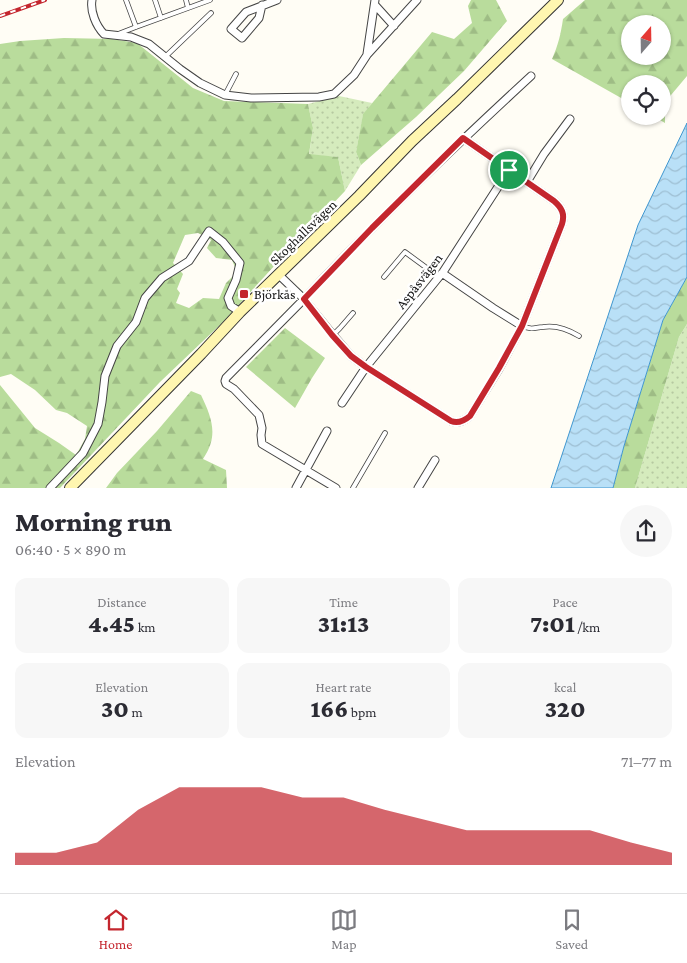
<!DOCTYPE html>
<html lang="en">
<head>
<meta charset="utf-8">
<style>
	:root { --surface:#fff; --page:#f7f7f7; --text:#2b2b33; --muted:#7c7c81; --line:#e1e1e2; --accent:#c4262e }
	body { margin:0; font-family:"Crimson Pro",serif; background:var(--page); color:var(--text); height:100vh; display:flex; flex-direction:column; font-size:19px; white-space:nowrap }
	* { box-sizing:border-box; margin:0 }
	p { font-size:16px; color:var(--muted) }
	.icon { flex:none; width:28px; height:28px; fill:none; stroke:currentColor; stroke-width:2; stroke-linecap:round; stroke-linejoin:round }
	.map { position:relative; height:488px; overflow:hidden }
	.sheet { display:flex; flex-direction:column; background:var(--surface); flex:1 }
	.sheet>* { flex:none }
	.needle { width:32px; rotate:20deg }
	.controls { position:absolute; left:621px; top:15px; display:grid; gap:10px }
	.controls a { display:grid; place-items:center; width:50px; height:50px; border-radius:50%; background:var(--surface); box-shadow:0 1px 4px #0004; font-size:25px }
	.pin { position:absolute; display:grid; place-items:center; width:42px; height:42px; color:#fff; margin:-21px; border:2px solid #fff; border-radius:50%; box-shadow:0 1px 5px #0007 }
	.round { display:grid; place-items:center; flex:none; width:52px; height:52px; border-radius:26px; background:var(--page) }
	.headline { display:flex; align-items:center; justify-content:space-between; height:85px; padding:0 15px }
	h1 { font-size:28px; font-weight:800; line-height:38px }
	.metrics { display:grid; grid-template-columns:repeat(3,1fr); gap:8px; height:85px; padding:5px 15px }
	.metrics div { display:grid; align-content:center; border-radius:12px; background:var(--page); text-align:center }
	.metrics b { font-size:25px; font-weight:800 }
	.metrics small { font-size:14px; font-weight:400 }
	.metrics p { font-size:14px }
	.chart { height:140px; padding:10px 15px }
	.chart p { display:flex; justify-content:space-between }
	.chart svg { width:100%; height:90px; margin-top:5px; fill:var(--accent); opacity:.7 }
	.dock { display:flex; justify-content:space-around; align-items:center; height:70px; border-top:1px solid var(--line); background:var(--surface); font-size:14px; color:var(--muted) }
	.dock a { display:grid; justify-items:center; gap:2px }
	.dock .on { color:var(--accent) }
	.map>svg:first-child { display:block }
	.grass { fill:url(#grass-dots) }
	.forest { fill:url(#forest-firs); fill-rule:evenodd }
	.water { fill:url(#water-waves); stroke:#3f96cf }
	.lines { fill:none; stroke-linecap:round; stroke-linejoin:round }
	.service-casing { stroke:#444; stroke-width:5.5 }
	.minor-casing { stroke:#444; stroke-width:9 }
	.secondary-casing { stroke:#333; stroke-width:12 }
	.service { stroke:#fff; stroke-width:4 }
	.minor { stroke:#fff; stroke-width:7 }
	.secondary { stroke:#fff6b0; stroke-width:10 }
	.rail-casing { stroke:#c4262e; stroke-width:4 }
	.rail { stroke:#fff; stroke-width:2; stroke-dasharray:5.5; stroke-linecap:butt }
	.route-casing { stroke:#fff; stroke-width:10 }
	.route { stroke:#c4262e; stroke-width:6 }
	.poi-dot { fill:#c4262e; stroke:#fff; stroke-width:2 }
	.labels { text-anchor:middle; stroke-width:5; stroke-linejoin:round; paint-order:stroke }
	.street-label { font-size:14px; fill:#111; stroke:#fff }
	.poi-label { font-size:14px; fill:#111; stroke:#fff; text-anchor:start }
</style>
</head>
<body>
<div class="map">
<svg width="687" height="488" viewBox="0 0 687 488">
	<defs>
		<pattern id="grass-dots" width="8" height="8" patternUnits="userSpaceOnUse" patternTransform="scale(1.25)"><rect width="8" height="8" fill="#d5ebbd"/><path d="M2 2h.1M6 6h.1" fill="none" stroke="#b6c8a1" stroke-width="1.8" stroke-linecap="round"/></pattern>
		<pattern id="forest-firs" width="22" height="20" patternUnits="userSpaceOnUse" patternTransform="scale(1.25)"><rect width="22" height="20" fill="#b9dc9c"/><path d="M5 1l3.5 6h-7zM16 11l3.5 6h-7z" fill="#9ebc85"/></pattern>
		<pattern id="water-waves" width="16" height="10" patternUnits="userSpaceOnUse" patternTransform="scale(1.25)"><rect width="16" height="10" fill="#b9e0f7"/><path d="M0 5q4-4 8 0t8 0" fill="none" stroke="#9ebfd3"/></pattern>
	</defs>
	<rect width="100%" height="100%" fill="#fffdf5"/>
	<path class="grass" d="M339,96L372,103L363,115L356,152L361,165L345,191L338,157L309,155L313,128L308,104Z
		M687,324V488H635L679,337Z"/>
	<path class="forest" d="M471,0H496L507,21L464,71L416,117L361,165L356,152L363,114L432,32L454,39L472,23L468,6Z
		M585,0H687V76L666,101L665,109V123L653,116H662V84H630V103L552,59C558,46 561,33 563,19ZM630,24H662V56H630Z
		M64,38L112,39L137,43L193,88L224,101L308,104L313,128L309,154L338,157L345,191L287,252L223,322L160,382L60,488H0V385L35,428L59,443L76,455L85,439L87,426L67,413L56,410L35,390L11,374L0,377V44L20,41ZM198,233L211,240L207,248L216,258L232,260L237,272L226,283L219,299L203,298L189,308L176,303L180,293L177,289L183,274L173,263L185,235Z
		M687,277V324L679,337L635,488H613L624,446L663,320Z
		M285,328L325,358L312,378L295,408L246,367Z
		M191,391L201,395C212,418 219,436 203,459L226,470L227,488H106L117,473L157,431Z"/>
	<path class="water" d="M687,123V277L663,320L624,446L613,488H551L638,225Z"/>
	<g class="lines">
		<g class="service-casing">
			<path id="service" d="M126,0L136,27
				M155,0L161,18
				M186,0L188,8
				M118,34L136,27L210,0
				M165,57L211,13
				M225,95L236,74
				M384,277L405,252L439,277
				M522,326C532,330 533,328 543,327C555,325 569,330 579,336
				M333,335L340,328L353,313
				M353,488L385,433"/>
		</g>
		<g class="minor-casing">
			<path id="minor" d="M92,0C90,11 96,26 104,34L131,37L149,44L180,69L200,83L225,95L251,98L319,97L334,94L354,75L367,55L417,0
				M262,5L259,18L242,38L231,29L246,12L277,0
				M375,5L394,26
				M367,54L375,0
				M463,138L554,201C562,208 565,214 562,224L522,326L499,369L470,416C464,421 458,424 451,421L366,367L351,356L333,335L304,299C376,221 453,148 531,76
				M527,182L544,154L570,119
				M442,273L493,308L522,326
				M279,275L304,299L226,378L225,381L226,384L234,389L259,415L262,428L261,435L262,444L336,488
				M342,403L366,367L443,272L509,170
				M50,488L83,453L98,424L102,402L105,376L117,346L136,322L145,298L162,278L189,261L209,231L223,242L240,263L236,280L228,298L231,306L240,312
				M296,488L327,431
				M418,488L435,460"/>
		</g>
		<g class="secondary-casing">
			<path id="secondary" d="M70,488L201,354L240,312L359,196L412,141L457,99L558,0"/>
		</g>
		<use href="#service" class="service"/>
		<use href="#minor" class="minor"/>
		<use href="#secondary" class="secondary"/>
		<g class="rail-casing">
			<path id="rail" d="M0,16L45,0"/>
		</g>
		<use href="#rail" class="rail"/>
	</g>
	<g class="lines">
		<g class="route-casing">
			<path id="route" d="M463,138L554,201C562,208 565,214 562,224L522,326L499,368L470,416C464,421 458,424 451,421L366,367L351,356L332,335L304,299L372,228Z"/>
		</g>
		<use href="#route" class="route"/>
	</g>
	<rect class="poi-dot" x="239" y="289" width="10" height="10" rx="2.5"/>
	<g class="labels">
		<g class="street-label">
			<text transform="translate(303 232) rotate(-44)" y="5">Skoghallsvägen</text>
			<text transform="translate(419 281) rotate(-52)" y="5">Aspåsvägen</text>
		</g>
		<g class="poi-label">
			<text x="254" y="299">Björkås</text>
		</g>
	</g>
</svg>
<div class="controls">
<a><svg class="needle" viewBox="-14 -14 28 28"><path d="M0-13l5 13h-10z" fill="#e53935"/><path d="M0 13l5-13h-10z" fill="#7c7c81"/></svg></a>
<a><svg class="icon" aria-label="locate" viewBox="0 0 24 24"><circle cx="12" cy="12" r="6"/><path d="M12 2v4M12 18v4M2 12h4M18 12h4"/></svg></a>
</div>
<div class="pin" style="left:509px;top:170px;background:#1e9e55"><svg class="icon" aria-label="arrive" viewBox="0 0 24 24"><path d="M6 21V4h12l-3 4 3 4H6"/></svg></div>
</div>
<section class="sheet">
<div class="headline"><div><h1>Morning run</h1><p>06:40 · 5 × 890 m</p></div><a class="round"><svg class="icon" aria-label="share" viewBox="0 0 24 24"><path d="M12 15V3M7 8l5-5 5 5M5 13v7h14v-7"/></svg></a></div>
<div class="metrics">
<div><p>Distance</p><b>4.45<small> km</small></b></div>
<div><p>Time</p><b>31:13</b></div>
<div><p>Pace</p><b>7:01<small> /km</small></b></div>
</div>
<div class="metrics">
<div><p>Elevation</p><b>30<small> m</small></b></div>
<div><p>Heart rate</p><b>166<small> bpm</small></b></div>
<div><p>kcal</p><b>320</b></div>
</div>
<div class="chart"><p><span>Elevation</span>71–77 m</p>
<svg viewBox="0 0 160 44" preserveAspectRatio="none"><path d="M0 44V38L10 38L20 33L30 17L40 6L50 6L60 6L70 11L80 11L90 17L100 22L110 27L120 27L130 27L140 27L150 33L160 38V44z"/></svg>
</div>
</section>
<nav class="dock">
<a class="on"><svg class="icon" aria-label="home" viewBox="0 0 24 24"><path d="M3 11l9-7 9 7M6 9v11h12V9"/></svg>Home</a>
<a><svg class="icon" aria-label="map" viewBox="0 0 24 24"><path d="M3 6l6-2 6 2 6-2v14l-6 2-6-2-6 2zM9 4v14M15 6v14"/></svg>Map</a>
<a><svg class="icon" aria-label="saved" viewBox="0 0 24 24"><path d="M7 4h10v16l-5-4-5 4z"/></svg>Saved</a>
</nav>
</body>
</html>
